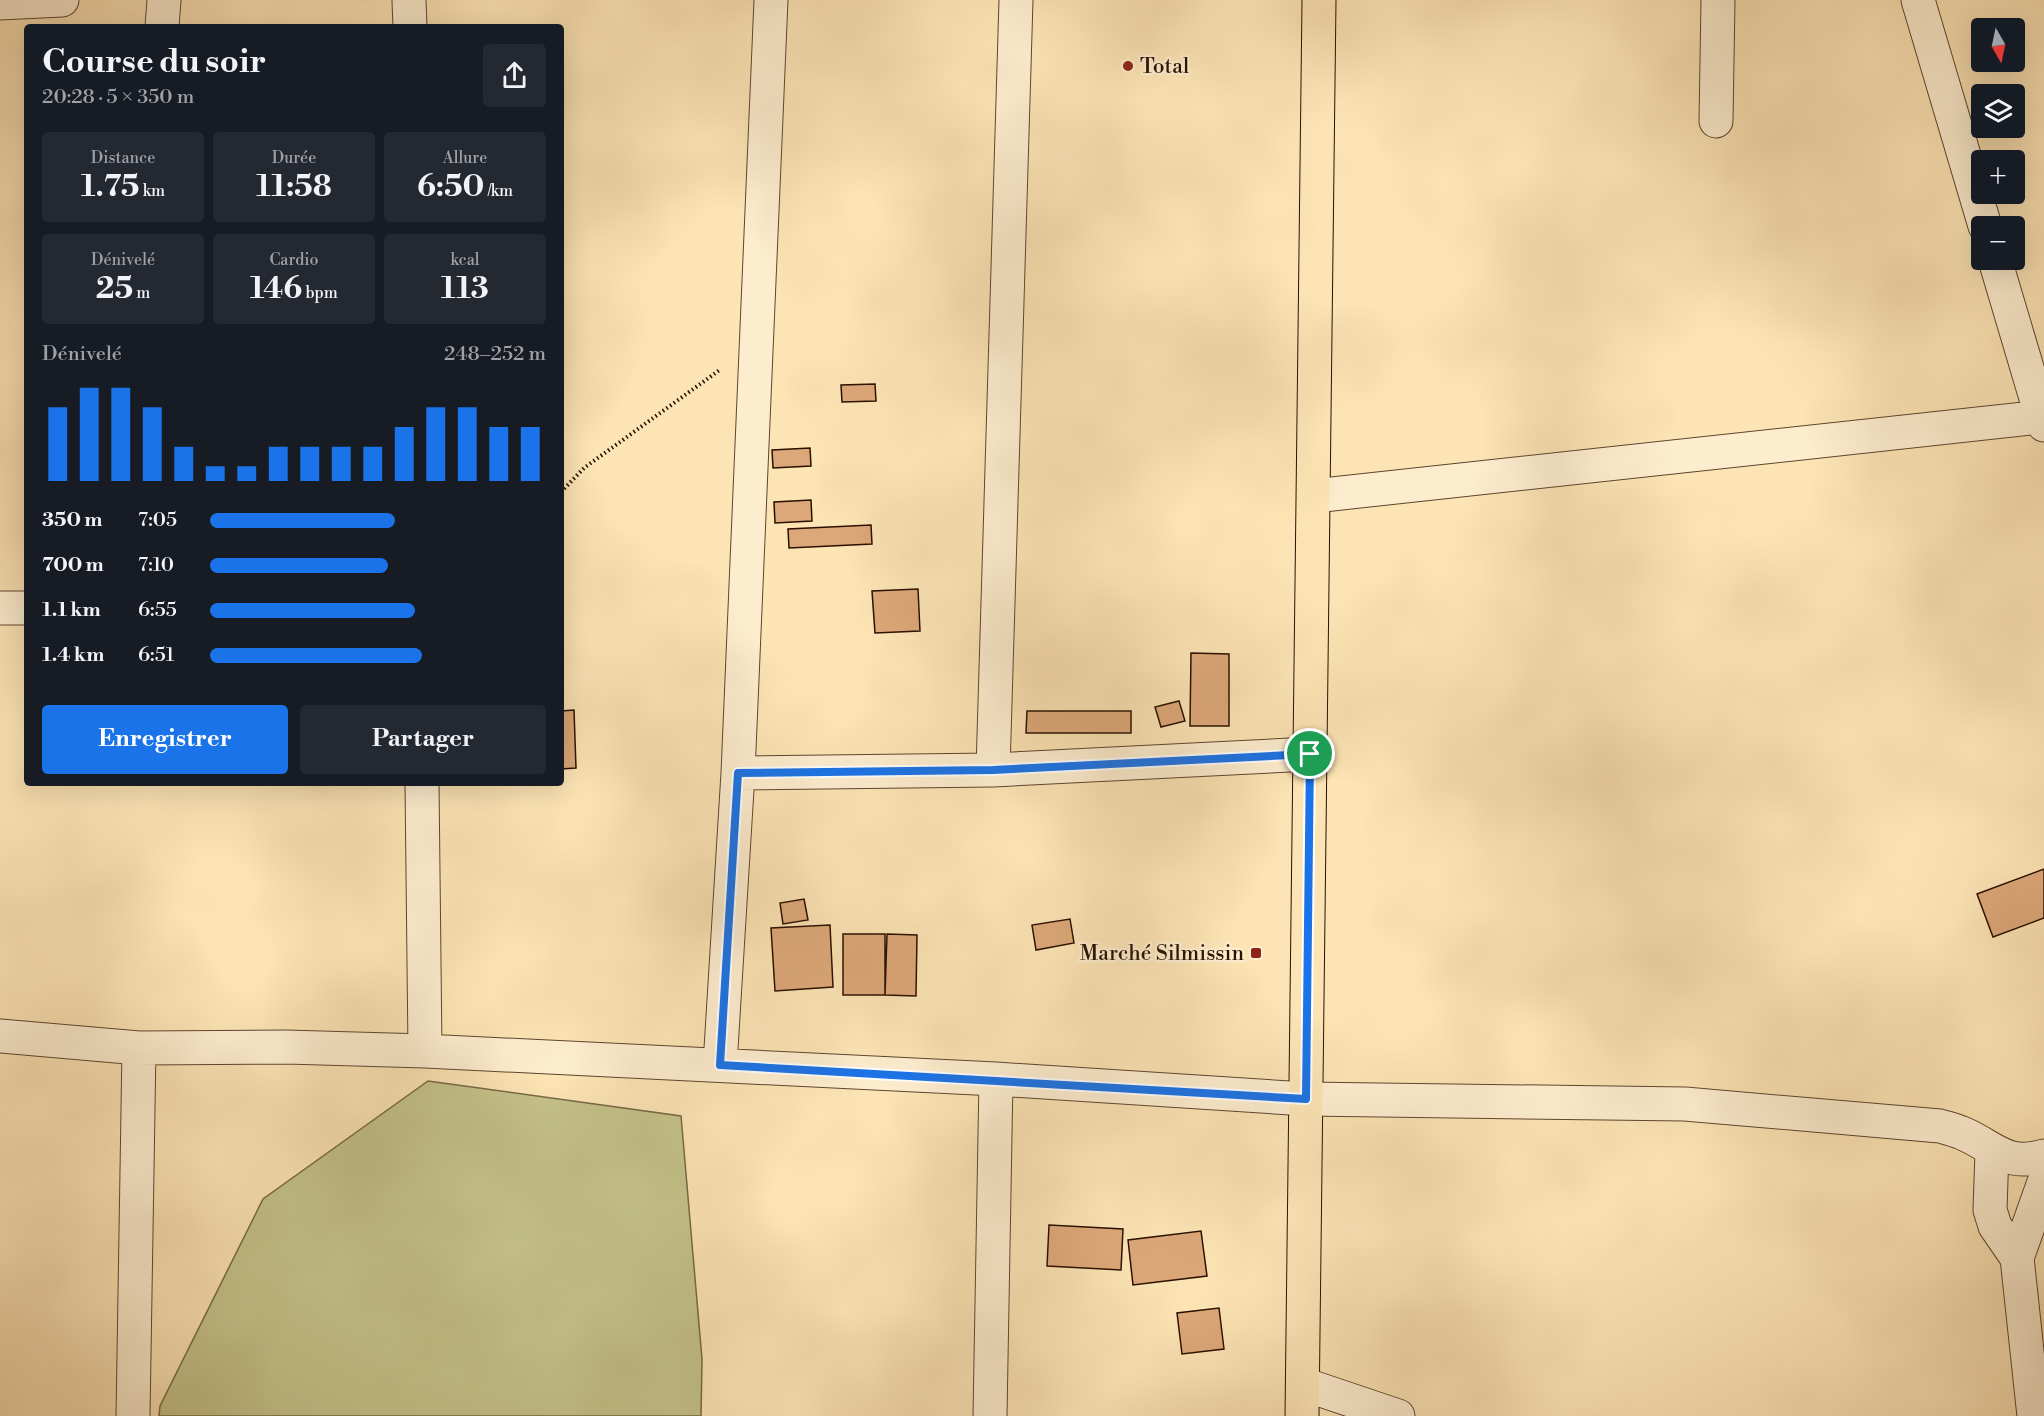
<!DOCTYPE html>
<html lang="fr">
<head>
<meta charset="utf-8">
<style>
	:root { --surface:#171b24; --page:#242831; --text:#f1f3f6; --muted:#9ea1a6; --accent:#1a73e8 }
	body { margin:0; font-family:"Libre Bodoni",serif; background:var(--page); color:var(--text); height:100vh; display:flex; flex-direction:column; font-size:22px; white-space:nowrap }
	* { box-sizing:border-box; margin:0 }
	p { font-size:20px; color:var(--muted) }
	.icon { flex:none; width:33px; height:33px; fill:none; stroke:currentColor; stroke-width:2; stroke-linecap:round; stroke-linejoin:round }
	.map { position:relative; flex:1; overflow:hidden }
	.details { position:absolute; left:24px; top:24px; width:540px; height:762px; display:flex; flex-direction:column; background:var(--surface); border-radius:6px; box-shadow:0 6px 24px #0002 }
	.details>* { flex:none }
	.needle { width:39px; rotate:171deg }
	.fabs { position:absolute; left:1971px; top:18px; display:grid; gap:12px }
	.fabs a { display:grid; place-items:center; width:54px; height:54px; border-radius:6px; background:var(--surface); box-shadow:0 6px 24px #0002; font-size:30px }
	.pin { position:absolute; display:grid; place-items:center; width:51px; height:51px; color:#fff; margin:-26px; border:3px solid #fff; border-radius:50%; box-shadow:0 2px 6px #0007 }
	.round { display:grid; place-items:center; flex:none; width:63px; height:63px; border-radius:6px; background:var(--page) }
	.head { display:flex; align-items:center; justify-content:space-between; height:102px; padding:0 18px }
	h1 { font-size:33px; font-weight:700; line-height:45px }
	.figures { display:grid; grid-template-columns:repeat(3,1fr); gap:9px; height:102px; padding:6px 18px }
	.figures div { display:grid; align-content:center; border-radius:6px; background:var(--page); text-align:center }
	.figures b { font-size:30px; font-weight:700 }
	.figures small { font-size:16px; font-weight:400 }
	.figures p { font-size:16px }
	.chart { height:168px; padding:12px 18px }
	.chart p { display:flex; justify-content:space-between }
	.chart svg { width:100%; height:108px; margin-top:6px; stroke:var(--accent); stroke-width:6 }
	.primary-button { display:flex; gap:12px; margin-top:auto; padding:12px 18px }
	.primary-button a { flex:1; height:69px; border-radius:6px; background:var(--accent); color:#fff; font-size:24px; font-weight:700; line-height:69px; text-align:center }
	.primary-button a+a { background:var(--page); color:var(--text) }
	ul { padding:0 18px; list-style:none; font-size:20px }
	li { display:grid; grid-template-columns:96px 72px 1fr; align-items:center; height:45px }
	li i { height:15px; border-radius:8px; background:var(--accent) }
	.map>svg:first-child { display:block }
	.green { fill:#c4c28a; stroke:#776945; stroke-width:1.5 }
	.building { fill:#dda879; stroke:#2a1000; stroke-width:1.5 }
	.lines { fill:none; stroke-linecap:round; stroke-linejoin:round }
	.minor-casing { stroke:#5e452d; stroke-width:35 }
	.major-casing { stroke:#2a1000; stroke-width:35 }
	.path { stroke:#2a1000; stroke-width:4; stroke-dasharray:1.5 3; stroke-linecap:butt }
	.minor { stroke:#fdedcf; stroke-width:33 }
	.major { stroke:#fce4b5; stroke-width:33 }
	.route-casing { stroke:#fff; stroke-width:12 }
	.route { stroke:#1a73e8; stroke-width:8 }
	.poi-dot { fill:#8f2418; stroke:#fdedcf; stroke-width:2 }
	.labels { text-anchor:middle; stroke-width:4.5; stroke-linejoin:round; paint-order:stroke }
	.poi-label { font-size:21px; fill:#2a1000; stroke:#fdedcf; text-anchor:start }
</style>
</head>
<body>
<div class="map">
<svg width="2044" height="1416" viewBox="0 0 2044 1416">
	<rect width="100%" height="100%" fill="#fce4b5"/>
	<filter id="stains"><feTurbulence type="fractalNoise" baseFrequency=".00333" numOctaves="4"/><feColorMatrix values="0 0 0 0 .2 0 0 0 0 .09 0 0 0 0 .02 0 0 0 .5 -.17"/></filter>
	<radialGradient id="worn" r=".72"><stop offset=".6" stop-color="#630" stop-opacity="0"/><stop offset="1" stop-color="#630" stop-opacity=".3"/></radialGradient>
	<path class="green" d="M428,1081L681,1116L702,1359L701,1416H159L160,1406L263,1199Z"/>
	<path class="building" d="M875,384L876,401L842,402L841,385Z
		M810,448L811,466L773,468L772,450Z
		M811,500L812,521L775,523L774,502Z
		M871,525L872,544L789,548L788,529Z
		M918,589L920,631L875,633L872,591Z
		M1191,653L1229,654V726H1190Z
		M1179,701L1185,721L1161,727L1155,707Z
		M574,710L576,768L561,769V711Z
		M1027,711H1131V733H1026Z
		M2044,869V918L1993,937L1977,894Z
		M804,899L808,920L783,924L780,903Z
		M1070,919L1074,943L1036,950L1032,925Z
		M830,925L833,987L775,991L771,928Z
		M843,934H885V995H843Z
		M887,934L917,935L916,996L885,995Z
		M1049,1225L1123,1229L1121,1270L1047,1266Z
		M1201,1231L1207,1276L1133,1285L1128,1240Z
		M1219,1308L1224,1349L1182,1354L1177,1313Z"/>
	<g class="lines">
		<g class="minor-casing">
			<path id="minor" d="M1918,0L1985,226
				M409,1L410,27
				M0,3L62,0
				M162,27L164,0
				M1716,121L1718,0
				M1995,260L2044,425
				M1314,496L2041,417
				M0,608H27
				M993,770L1016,0
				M738,773L993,770L1310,754
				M422,783L425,1051
				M0,1036L139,1048L286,1047L425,1051L996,1079L1306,1099L1685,1104L1940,1126C1947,1128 1955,1130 1962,1133C1995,1147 2005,1167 2044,1156
				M720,1065L738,773L771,0
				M1992,1151L1990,1210L1995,1226L2017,1258
				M1303,1384L1398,1416
				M133,1416L139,1048
				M990,1416L996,1079
				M2034,1416L2017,1258L2044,1182"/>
		</g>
		<g class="major-casing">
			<path id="major" d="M1302,1416L1319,0"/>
		</g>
		<path class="path" d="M561,492L584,468L721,369"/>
		<use href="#minor" class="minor"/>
		<use href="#major" class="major"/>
	</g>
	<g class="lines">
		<g class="route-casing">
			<path id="route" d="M1310,754L1306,1099L720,1065L738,773L993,770Z"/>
		</g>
		<use href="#route" class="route"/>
	</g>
	<g class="poi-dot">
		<circle cx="1128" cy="66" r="6"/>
		<rect x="1250" y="947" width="12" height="12" rx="3"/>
	</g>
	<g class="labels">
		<g class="poi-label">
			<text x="1140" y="73">Total</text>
			<text x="1244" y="960" text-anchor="end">Marché Silmissin</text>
		</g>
	</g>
	<rect width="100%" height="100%" filter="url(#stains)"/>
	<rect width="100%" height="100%" fill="url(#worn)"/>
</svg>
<div class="fabs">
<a><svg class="needle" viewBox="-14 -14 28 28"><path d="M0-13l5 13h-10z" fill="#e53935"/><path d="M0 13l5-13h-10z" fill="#9ea1a6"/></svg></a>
<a><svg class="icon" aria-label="layers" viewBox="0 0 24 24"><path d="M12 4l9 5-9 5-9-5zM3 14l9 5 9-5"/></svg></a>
<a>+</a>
<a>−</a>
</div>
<div class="pin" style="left:1310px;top:754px;background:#1e9e55"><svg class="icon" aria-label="arrive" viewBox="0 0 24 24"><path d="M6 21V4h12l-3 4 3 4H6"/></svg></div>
<section class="details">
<div class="head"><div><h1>Course du soir</h1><p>20:28 · 5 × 350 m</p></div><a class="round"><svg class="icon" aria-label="share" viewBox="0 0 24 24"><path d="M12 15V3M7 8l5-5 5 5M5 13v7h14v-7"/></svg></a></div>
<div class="figures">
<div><p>Distance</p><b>1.75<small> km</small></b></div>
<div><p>Durée</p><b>11:58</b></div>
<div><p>Allure</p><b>6:50<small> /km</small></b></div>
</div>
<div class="figures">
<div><p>Dénivelé</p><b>25<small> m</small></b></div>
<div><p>Cardio</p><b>146<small> bpm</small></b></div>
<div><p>kcal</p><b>113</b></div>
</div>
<div class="chart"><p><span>Dénivelé</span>248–252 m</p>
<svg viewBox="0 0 160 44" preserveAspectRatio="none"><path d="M5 44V14M15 44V6M25 44V6M35 44V14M45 44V30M55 44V38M65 44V38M75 44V30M85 44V30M95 44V30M105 44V30M115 44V22M125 44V14M135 44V14M145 44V22M155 44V22"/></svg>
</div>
<ul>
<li><b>350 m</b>7:05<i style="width:55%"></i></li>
<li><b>700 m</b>7:10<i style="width:53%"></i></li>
<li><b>1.1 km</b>6:55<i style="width:61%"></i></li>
<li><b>1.4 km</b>6:51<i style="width:63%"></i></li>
</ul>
<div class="primary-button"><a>Enregistrer</a><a>Partager</a></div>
</section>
</div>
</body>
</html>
